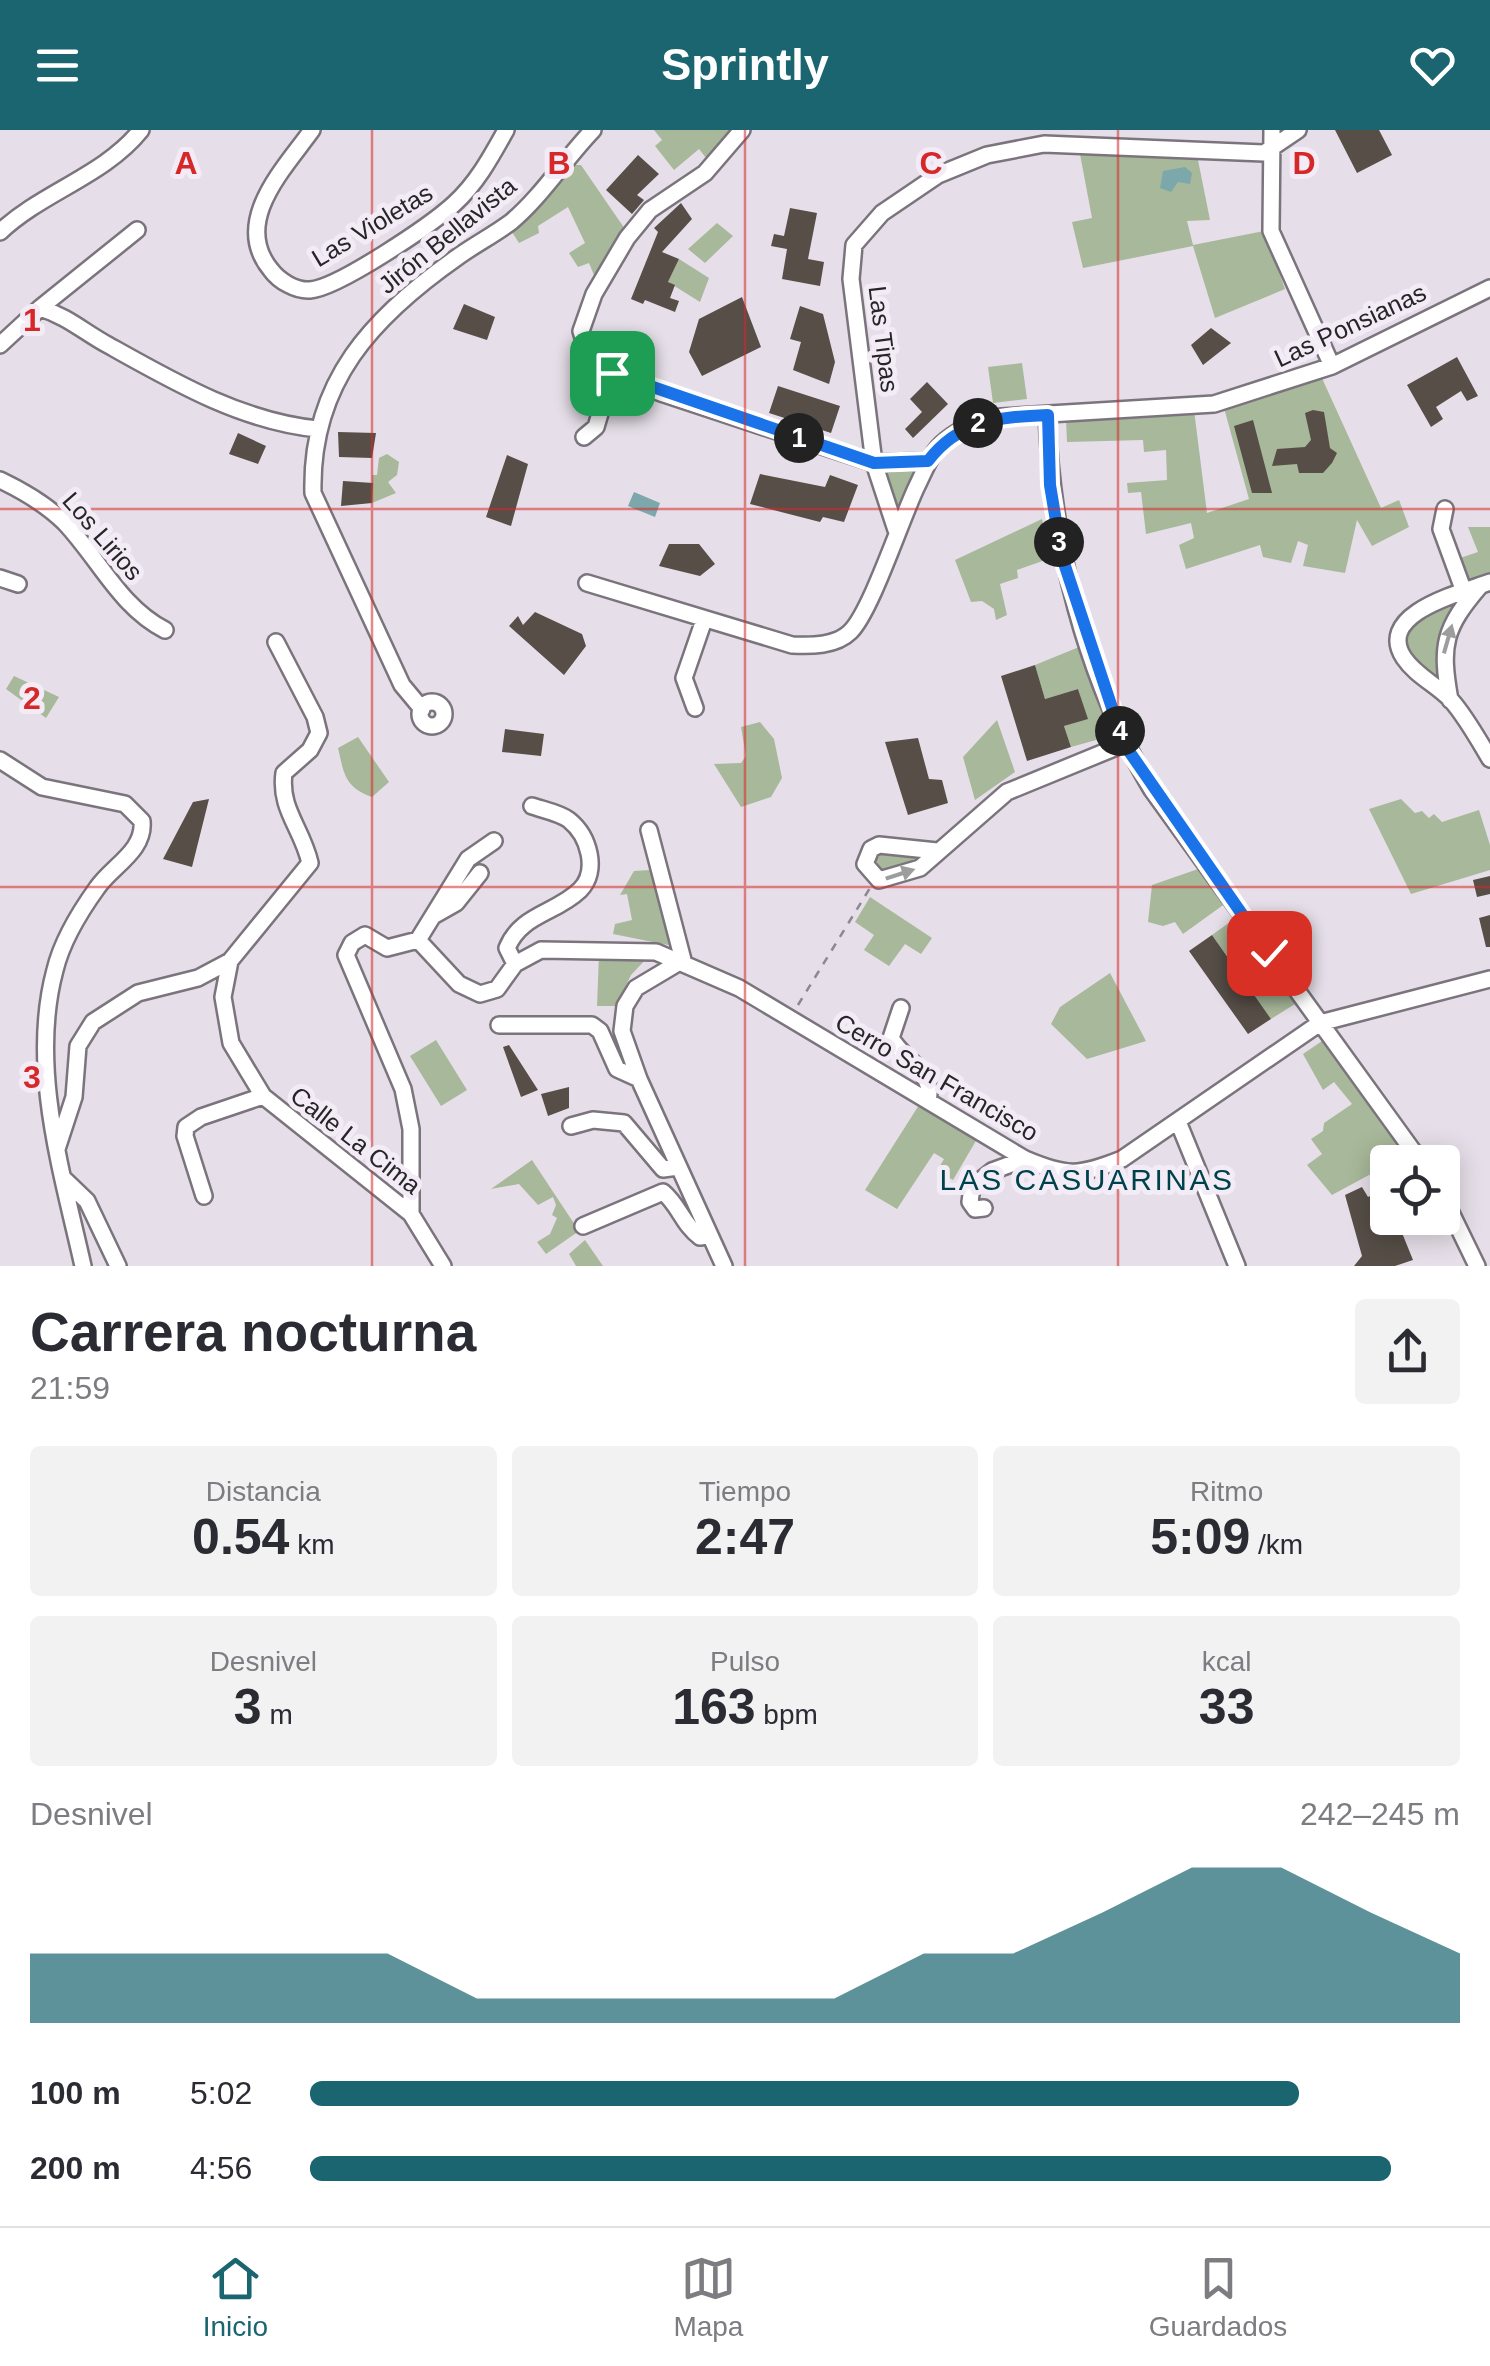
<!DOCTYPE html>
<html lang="es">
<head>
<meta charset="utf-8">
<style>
	:root { --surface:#fff; --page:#f2f2f3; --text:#2b2b33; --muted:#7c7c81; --line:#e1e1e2; --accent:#1a6570 }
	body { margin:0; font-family:Helvetica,sans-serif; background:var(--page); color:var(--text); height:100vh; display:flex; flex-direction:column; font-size:38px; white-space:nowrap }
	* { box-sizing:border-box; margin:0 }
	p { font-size:32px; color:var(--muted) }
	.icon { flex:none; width:55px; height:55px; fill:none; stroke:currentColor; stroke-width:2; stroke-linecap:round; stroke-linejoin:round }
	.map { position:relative; height:1136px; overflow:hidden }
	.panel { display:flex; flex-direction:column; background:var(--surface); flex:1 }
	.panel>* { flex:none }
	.fabs { position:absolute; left:1370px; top:1015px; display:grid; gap:20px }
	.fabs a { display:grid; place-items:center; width:90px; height:90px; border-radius:10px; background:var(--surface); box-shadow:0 5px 25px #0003; font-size:50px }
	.pin { position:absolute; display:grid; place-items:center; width:85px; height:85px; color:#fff; margin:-42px; border-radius:20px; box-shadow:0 5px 15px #0006 }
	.km { position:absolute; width:50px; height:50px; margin:-25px; border-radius:50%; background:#222; color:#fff; font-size:28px; line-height:50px; text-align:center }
	.round { display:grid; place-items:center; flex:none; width:105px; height:105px; border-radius:10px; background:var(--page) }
	.head { display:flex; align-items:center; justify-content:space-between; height:170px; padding:0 30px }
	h1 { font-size:55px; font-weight:700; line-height:75px }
	.stats { display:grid; grid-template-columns:repeat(3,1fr); gap:15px; height:170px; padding:10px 30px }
	.stats div { display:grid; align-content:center; border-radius:10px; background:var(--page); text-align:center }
	.stats b { font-size:50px; font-weight:700 }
	.stats small { font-size:28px; font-weight:400 }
	.stats p { font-size:28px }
	.chart { height:280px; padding:20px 30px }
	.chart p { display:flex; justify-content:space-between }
	.chart svg { width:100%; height:180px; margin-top:10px; fill:var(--accent); opacity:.7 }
	ul { padding:0 30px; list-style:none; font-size:32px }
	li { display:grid; grid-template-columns:160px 120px 1fr; align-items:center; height:75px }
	li i { height:25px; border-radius:12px; background:var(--accent) }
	header { display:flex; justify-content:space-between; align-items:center; height:130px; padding:0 30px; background:var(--accent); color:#fff; font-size:45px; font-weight:700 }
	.menu { display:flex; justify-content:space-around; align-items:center; height:140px; border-top:2px solid var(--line); background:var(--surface); font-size:28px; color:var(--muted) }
	.menu a { display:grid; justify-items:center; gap:5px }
	.menu .active { color:var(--accent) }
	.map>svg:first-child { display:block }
	.green { fill:#a8b89a }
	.water { fill:#7ca7ab }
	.building { fill:#564e47 }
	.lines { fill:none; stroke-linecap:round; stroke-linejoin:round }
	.minor-casing { stroke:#7b747d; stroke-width:20 }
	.path { stroke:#8d888f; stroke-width:2.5; stroke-dasharray:8 8; stroke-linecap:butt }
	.minor { stroke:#fff; stroke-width:15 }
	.oneway { fill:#9e9d9e }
	.route-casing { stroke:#fff; stroke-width:20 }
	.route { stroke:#1a73e8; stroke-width:12 }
	.grid { fill:none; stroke:#d62828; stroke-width:2.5; stroke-opacity:0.55 }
	.labels { text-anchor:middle; stroke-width:10; stroke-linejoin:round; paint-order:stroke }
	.street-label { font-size:25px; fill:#272528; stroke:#f3ecf6 }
	.quarter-label { font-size:30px; letter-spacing:2.5px; fill:#00424b; stroke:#f3ecf6 }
	.grid-label { font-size:32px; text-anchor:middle; font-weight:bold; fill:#d62828; stroke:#f3ecf6; stroke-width:10; stroke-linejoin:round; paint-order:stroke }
</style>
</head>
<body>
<header><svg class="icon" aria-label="menu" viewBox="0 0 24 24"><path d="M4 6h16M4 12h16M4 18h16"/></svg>Sprintly<svg class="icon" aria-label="heart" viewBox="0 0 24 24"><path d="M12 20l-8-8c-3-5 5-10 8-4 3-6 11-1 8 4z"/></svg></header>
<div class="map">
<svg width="1490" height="1136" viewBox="0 0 1490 1136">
	<rect width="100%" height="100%" fill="#e6dfe9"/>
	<path class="green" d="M654,0H729V12L710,33L699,19L674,40L655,16L662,10Z
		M1080,24L1198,30L1210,90L1187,91L1193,115L1264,101L1285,159L1215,188L1193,116L1083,138L1072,92L1092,88Z
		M572,35H581L627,102L604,137L594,145L589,133L578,137L569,123L585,113L568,77L538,96L539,103L519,113L512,102Z
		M717,93L733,106L705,133L688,119Z
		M679,129L709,148L700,172L668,152Z
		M1022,233L1027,269L993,273L988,237Z
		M1321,246L1381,378L1399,370L1409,397L1372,416L1357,390L1345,443L1303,436L1308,415L1298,411L1291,433L1263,427L1260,415L1186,439L1179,415L1194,408L1191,393L1146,404L1141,362L1128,363L1127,353L1167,350L1166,320L1144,322L1143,310L1067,312L1066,289L1194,280L1207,383L1249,369L1224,278Z
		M387,324L399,332L397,345L388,352L396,363L372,373V345H377L379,328Z
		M928,331L896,400L874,333Z
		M1042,389L1051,428L1017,440L1018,448L1000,454L1007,485L996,490L994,479L982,471L971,472L955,430Z
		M1468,397H1490V442L1468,450L1460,428L1478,422Z
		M1463,459V476L1440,549L1429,553L1400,510L1401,501Z
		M1084,515L1114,605L1071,617L1064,596L1087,588L1078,559L1045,569L1035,535Z
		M14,546L59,567L46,588L6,559Z
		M997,590L1015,642L975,670L963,627Z
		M760,592L774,609L782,648L771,667L741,677L714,634L741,633L746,626L741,597Z
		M358,607L389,652L372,667C344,657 344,643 338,618Z
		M1401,669L1415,683L1422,681L1429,688L1434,684L1442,692L1479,680L1490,715V740L1411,764L1369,679Z
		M871,719L937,721L887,750L865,727Z
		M1201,738L1226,773L1183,804L1175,792L1163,796L1148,792L1152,755Z
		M650,740L673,816L613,804L615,794L632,790L627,764L620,765L634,741Z
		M870,767L932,808L921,824L905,814L889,836L864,820L874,805L855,792Z
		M1241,784L1269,823L1239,843L1212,805Z
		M599,825L648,827L631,845L616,876H597Z
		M1275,830L1303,869L1271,889L1244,851Z
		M1110,843L1146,911L1087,929L1051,894L1060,877Z
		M1325,909L1408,1024L1332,1065L1307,1035L1322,1024L1311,1009L1323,1001L1324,993L1352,974L1334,952L1323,960L1303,924Z
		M436,910L467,960L441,976L410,926Z
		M919,975L977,1009L953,1050L937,1041L944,1029L934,1023L897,1079L865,1060Z
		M532,1030L579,1101L546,1124L537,1112L550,1104L557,1088L552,1085L556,1075L553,1067L538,1075L519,1054L491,1059Z
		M585,1110L603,1136H576L569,1124Z"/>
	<path class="water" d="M1185,37L1192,43L1190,54L1178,52L1171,62L1160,58L1163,41Z
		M634,362L660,373L655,387L628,376Z"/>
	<path class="building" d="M1335,0H1379L1392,25L1357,43Z
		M638,25L659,44L637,65L644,70L632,84L606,60Z
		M681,73L692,89L662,122L679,129L668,152L675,155L670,168L679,171L675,182L645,170L643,174L631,169L658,102L654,98Z
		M790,78L817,83L808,129L824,132L820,156L782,149L787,119L771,116L774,104L784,106Z
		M742,167L761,217L702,246L689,222L699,189Z
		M464,174L495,187L487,210L453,199Z
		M800,176L823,184L835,232L829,254L793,240L801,212L790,209Z
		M1211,198L1231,213L1203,235L1191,215Z
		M1457,227L1478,266L1467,271L1461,261L1436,277L1443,289L1431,297L1407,255Z
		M927,252L948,274L913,308L905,299L922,282L910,269Z
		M778,256L840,276L831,303L769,283Z
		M1313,280L1324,282L1330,318L1337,323L1332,333L1323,343H1299L1297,334L1272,336L1277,319L1305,317L1311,310L1305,283Z
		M1253,290L1265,336L1272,363H1252L1234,296Z
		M338,302L376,303L372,328L339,327Z
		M238,303L266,316L258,334L229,324Z
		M507,325L528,334L511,396L486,387Z
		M760,344L825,357L830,345L858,355L844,392L823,387L820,392L750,374Z
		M343,351L373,353L372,373L341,376Z
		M669,414H699L715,434L700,446L659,436Z
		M535,482L582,504L586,516L564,545L509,496L518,486L523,495Z
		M1035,535L1045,569L1078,559L1088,589L1064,596L1071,617L1027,631L1001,546Z
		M505,599L544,604L541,626L502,622Z
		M918,608L929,649L942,650L948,673L908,685L885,612Z
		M209,669L192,737L163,729L193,672Z
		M1490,746V764L1477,767L1473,750Z
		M1490,785V817H1486L1479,788Z
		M1212,805L1271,889L1248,904L1189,821Z
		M509,915L538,960L521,967L503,917Z
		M569,957V978L548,986L541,964Z
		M1362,1057L1368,1067L1388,1057V1088H1396L1413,1130L1395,1136H1354L1362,1126L1345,1065Z"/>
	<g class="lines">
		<g class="minor-casing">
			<path id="minor" d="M312,0C284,39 231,92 271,140C279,151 296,161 310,160C338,158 431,95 454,74C477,53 491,27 506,0
				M742,0L705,43L650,80L627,108L594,164L581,201L588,224L612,243L661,263L874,333L928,331
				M1272,0L1271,101L1332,236
				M0,102C42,62 104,46 141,0
				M40,178L137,100
				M0,215L40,178C67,186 84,202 108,215C174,252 243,292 318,299
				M1047,285C1052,414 1085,548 1152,660L1421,1032
				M584,307L596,297L612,243
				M0,350C23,361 46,374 65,393C99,429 120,477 165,500
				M1445,379L1441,399L1463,459
				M896,400L874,333L851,149L854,115L882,83L938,45L987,25L1044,14L1264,23L1298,0
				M0,448L18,454
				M1490,452C1464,462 1374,483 1404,528C1416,546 1437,555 1451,570C1466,587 1478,609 1490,629
				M587,453L792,515C811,516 836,516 850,502C871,482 901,389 917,356C925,340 931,322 945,311C962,297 980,292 1001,287L1214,274L1332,236L1490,158
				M276,512L315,587L319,603L310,620L284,643C279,679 302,698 310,733L230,831L223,867L231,913L263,966L411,1084L443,1136
				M1450,570C1440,515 1444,498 1480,456
				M420 584a12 12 0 1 1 24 0a12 12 0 1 1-24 0Z
				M695,578L684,548L704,490
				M422,579L402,555L313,363C310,252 373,186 459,126C476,114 495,104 511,92C542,66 565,29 593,0
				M0,630L42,657L125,674L142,691C145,721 112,736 97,758C79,783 62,811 55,840C29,936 62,1042 83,1136
				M649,700L683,830
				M937,721L879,715L871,719L865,734L879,750L920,738L1007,662L1124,614
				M433,786L456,773L480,743
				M418,810L459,854L480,864L497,859L515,834L541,820L656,822L739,858L1025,1029C1067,1047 1079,1046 1122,1029L1320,893L1490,849
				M683,830L636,858L625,876L622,901L639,949L724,1136
				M515,834L507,818C521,784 555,784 580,760C599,741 589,706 569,690C560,683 544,680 532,676
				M901,878L891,908C904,931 935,941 928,971
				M499,895H592L600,901L617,939L639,949
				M1179,994L1237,1136
				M571,996L593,990L624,993L663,1039L678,1037
				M57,1019L74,967L78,916L93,892L138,863L198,848L230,831
				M63,1048L87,1071L118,1136
				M1442,1064L1477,1136
				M204,1066L185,1006L186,997L201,987L263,966
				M984,1078L975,1079L970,1072L972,1057L992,1041L1025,1029
				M411,1084V999L403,959L346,825L352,813L365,805L387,818L418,810L468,729L494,711
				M583,1096L663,1062C679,1075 683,1095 700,1107L707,1106"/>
		</g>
		<path class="path" d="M798,875L870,758"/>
		<use href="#minor" class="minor"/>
	</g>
	<defs><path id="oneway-solid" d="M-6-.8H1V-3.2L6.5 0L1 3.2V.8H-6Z" transform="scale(2.5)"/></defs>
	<g class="oneway">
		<use href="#oneway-solid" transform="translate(1448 509) rotate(-74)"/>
		<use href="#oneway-solid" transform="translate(900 744) rotate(-18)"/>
	</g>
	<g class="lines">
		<g class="route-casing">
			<path id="route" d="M612,243L874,333L928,331C959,290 999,287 1048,285L1050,355L1062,427L1124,614L1269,823"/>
		</g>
		<use href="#route" class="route"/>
	</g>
	<path class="grid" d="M372,0V1136M745,0V1136M1118,0V1136M0,379H1490M0,757H1490"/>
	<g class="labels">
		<g class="street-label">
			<text transform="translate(372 95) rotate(-31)" y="9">Las Violetas</text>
			<text transform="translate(447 105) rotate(-39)" y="9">Jirón Bellavista</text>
			<text transform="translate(1350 195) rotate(-25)" y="9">Las Ponsianas</text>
			<text transform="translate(884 209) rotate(83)" y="9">Las Tipas</text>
			<text transform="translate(103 406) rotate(49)" y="9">Los Lirios</text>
			<text transform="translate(937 947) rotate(30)" y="9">Cerro San Francisco</text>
			<text transform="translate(356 1010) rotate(38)" y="9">Calle La Cima</text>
		</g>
		<g class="quarter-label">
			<text x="1087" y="1060">LAS CASUARINAS</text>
		</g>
	</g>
	<g class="grid-label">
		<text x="186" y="44">A</text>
		<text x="559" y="44">B</text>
		<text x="931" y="44">C</text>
		<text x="1304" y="44">D</text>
		<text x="32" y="201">1</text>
		<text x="32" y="579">2</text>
		<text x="32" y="958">3</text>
	</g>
</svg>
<div class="fabs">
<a><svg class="icon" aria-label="locate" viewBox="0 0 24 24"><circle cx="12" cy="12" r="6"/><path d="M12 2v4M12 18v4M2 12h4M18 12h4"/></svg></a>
</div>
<div class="pin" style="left:612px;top:243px;background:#1e9e55"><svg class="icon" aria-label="arrive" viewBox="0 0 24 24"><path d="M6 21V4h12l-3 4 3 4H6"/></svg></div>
<div class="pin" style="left:1269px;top:823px;background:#d93025"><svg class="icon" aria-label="check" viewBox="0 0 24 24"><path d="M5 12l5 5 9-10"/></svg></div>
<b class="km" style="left:799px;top:308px">1</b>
<b class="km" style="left:978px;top:293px">2</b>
<b class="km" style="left:1059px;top:412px">3</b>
<b class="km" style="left:1120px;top:601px">4</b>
</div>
<section class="panel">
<div class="head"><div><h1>Carrera nocturna</h1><p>21:59</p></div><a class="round"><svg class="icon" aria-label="share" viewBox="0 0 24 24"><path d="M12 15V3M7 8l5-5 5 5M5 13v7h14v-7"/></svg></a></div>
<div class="stats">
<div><p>Distancia</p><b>0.54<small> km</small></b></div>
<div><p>Tiempo</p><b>2:47</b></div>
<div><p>Ritmo</p><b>5:09<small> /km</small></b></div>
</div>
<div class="stats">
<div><p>Desnivel</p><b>3<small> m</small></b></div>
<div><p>Pulso</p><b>163<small> bpm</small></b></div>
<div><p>kcal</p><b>33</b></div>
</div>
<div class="chart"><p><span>Desnivel</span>242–245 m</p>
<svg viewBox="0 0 160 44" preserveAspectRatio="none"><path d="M0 44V27L10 27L20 27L30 27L40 27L50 38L60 38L70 38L80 38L90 38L100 27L110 27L120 17L130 6L140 6L150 17L160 27V44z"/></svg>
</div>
<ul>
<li><b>100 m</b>5:02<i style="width:86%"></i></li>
<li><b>200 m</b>4:56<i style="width:94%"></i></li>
</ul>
</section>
<nav class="menu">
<a class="active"><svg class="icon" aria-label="home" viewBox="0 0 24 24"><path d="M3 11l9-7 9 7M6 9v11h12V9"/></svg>Inicio</a>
<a><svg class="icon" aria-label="map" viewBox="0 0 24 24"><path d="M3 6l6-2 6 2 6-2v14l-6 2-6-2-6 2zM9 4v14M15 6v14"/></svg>Mapa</a>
<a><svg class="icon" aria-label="saved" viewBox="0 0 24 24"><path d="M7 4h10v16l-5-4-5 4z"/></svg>Guardados</a>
</nav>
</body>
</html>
